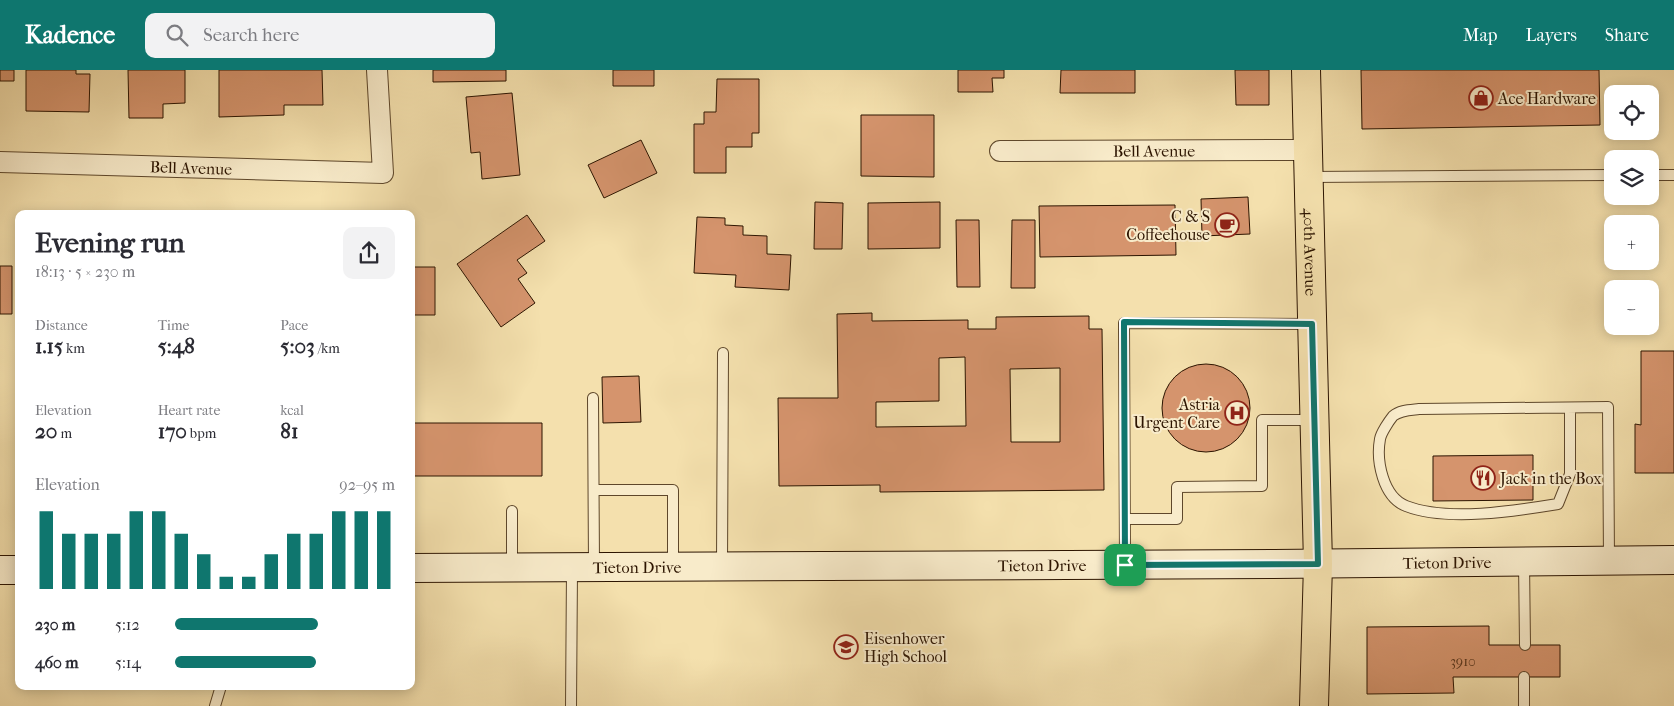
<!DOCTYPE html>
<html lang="en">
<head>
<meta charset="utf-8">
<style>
	:root { --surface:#fff; --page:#f2f2f3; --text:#2b2b33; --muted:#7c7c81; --accent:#0f766e }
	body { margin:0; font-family:"IM FELL French Canon",serif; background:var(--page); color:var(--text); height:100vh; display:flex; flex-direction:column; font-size:19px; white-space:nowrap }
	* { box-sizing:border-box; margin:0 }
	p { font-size:16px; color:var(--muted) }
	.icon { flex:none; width:28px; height:28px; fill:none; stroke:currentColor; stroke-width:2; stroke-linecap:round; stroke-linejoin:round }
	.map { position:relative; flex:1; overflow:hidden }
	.details { position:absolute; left:15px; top:140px; width:400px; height:480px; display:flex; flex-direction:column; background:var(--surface); border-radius:10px; box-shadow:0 2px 12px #0003 }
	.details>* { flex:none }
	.tools { position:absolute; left:1604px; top:15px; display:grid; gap:10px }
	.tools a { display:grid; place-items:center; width:55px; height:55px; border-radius:10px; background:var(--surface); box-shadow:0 2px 12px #0003; font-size:25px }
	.pin { position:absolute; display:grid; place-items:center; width:42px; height:42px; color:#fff; margin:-21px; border-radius:10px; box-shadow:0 2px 8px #0006 }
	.round { display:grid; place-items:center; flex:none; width:52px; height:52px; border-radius:10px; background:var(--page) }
	.summary { display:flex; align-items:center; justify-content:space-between; height:85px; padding:0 20px }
	h1 { font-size:28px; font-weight:700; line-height:38px }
	.figures { display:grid; grid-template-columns:repeat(3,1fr); gap:8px; height:85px; padding:5px 20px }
	.figures div { display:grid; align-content:center }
	.figures b { font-size:21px; font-weight:700 }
	.figures small { font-size:14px; font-weight:400 }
	.figures p { font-size:14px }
	.chart { height:140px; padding:10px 20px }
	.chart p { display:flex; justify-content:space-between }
	.chart svg { width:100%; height:90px; margin-top:5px; stroke:var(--accent); stroke-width:6 }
	ul { padding:0 20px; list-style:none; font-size:16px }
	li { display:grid; grid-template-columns:80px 60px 1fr; align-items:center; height:38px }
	li i { height:12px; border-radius:6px; background:var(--accent) }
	header { display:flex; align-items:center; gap:30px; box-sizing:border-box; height:70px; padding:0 25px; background:var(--accent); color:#fff }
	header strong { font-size:24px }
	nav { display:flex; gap:28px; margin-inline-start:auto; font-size:18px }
	.search { width:350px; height:45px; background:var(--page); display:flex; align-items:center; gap:12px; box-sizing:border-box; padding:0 18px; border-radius:10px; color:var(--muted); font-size:19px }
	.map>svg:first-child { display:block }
	.building { fill:#d5946d; stroke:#2c1400; fill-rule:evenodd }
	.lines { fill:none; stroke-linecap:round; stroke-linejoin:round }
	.lane-casing { stroke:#5e472b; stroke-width:12 }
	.street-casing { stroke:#5e472b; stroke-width:22 }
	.secondary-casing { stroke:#2c1400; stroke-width:30 }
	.primary-casing { stroke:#2c1400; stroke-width:30 }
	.lane { stroke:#f8ebca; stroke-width:10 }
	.street { stroke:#f8ebca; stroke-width:20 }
	.secondary { stroke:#f8ebca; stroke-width:28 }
	.primary { stroke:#f4e0ad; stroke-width:28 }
	.route-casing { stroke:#fff; stroke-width:10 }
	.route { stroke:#0f766e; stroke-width:6 }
	.labels { text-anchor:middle; stroke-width:4; stroke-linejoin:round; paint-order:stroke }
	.number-label { font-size:14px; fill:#56341b }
	.poi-label { font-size:16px; fill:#2c1400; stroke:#f8ebca; text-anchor:start }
	.street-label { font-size:16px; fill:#2c1400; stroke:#f8ebca }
</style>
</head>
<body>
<header>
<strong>Kadence</strong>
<div class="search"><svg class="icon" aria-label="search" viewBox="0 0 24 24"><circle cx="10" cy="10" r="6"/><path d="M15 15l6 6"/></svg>Search here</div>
<nav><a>Map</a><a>Layers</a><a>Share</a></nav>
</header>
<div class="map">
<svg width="1674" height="636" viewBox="0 0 1674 636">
	<rect width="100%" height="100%" fill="#f4e0ad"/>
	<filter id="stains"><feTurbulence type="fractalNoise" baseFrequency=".004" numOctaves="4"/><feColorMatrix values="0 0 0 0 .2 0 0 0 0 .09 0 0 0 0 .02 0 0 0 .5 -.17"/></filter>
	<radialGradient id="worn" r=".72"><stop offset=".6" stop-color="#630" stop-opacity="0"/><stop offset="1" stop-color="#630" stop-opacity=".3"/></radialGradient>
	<path class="building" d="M0,0H14V11H0Z
		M26,0H76V4H90L89,42L26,41Z
		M128,0H185V33L163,34V48H129Z
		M219,0H322L323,35H284V45L219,47Z
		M433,0H506V11L433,12Z
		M613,0H654V16H613Z
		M958,0H1004V8H992L993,22H958Z
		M1061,0H1135V23H1060Z
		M1235,0H1269V35H1236Z
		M1361,0H1599L1600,55L1362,59Z
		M717,9H759V63H752V77H726V103H694V54H704V42H716Z
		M512,23L520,105L482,109L480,82L471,83L466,27Z
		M861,45H934V107L861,106Z
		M641,70L657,103L604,128L588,95Z
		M1248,127L1250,164L1202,166L1201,129Z
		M815,132L843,133L842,179H814Z
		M940,132V178L868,179V133Z
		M1175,135L1176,185L1040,187L1039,136Z
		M527,145L545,171L517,190L527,203L518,209L535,233L501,257L457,194Z
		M697,147L725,148V155L743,156V165L767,166V184L791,185L789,220L735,217L736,205L694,203Z
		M956,150H979L980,217H957Z
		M1012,150H1035V218H1011Z
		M0,196H12V244H0Z
		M411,197H435V245H411Z
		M872,243V251L968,250V259H996V247L1089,246V259H1102L1104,420L880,422V415L779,416L778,328H838L837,244ZM965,287L966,356L876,357V332L939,331V288ZM1060,298V372H1011L1010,299Z
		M1641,281H1674V403H1635V354L1641,355Z
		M1162 338a44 44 0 1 1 88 0a44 44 0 1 1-88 0Z
		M639,306L641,352L603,353L602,307Z
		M411,353H542V406H411Z
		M1533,385V430L1433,431V386Z
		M1489,556V575H1560V607H1453L1454,623L1367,624V557Z"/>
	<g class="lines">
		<g class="lane-casing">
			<path id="lane" d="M1650,105H1674
				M1309,107L1612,105
				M593,328L594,496
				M1570,338V404L1558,434C1515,441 1447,452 1406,436C1383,427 1376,391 1380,369C1381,363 1389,351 1393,346C1400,340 1410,340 1419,339L1608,337L1609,490
				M594,420H673V495
				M512,441V497
				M1125,449H1177V417L1262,416V350H1313
				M1524,492L1525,575
				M1125,494L1124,253L1311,254
				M722,496L723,283
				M1524,607V636
				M215,636L221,616
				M571,636L572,500"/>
		</g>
		<g class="street-casing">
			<g id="street">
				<path id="s1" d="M1000,81L1308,80"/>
				<path id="s2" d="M0,92L383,103L377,0"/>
			</g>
		</g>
		<g class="secondary-casing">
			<g id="secondary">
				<path id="s3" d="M411,498L1274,494L1674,490"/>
				<path d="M0,500H19"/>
			</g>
		</g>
		<g class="primary-casing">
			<g id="primary">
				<path id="s4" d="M1306,0L1318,494L1314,636"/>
			</g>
		</g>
		<use href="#lane" class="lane"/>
		<use href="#street" class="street"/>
		<use href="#secondary" class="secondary"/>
		<use href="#primary" class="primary"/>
	</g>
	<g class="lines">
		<g class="route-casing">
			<path id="route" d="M1124,252L1312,254L1318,494L1125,495Z"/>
		</g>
		<use href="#route" class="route"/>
	</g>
	<defs>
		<g id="shop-ring" transform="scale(1.25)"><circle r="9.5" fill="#f8ebca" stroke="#8f2418" stroke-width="1.5"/><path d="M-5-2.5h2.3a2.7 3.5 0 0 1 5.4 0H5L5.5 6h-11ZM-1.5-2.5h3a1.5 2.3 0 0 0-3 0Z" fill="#8f2418"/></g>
		<g id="cafe-ring" transform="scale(1.25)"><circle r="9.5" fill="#f8ebca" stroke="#8f2418" stroke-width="1.5"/><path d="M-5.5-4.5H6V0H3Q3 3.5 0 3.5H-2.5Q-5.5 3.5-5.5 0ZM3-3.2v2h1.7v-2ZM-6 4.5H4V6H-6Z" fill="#8f2418"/></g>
		<g id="hospital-ring" transform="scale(1.25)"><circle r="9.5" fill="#f8ebca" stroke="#8f2418" stroke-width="1.5"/><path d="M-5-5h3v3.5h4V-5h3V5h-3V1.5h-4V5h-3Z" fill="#8f2418"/></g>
		<g id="restaurant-ring" transform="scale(1.25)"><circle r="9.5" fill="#f8ebca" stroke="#8f2418" stroke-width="1.5"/><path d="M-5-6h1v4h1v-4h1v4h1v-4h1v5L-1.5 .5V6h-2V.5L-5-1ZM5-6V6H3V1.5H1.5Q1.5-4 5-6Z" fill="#8f2418"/></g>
		<g id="school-ring" transform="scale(1.25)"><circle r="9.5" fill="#f8ebca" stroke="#8f2418" stroke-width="1.5"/><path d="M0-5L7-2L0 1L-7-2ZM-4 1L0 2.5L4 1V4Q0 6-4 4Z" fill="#8f2418"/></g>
	</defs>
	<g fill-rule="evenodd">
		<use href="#shop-ring" x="1481" y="28"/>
		<use href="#cafe-ring" x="1227" y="155"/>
		<use href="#hospital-ring" x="1237" y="343"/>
		<use href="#restaurant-ring" x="1483" y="408"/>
		<use href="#school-ring" x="846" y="577"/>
	</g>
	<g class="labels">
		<g class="number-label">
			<text x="1463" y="596">3910</text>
		</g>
		<g class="poi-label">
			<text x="1498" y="34">Ace Hardware</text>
			<text x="1210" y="152" text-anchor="end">C &amp; S<tspan x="1210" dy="18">Coffeehouse</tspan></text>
			<text x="1220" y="340" text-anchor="end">Astria<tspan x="1220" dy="18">Urgent Care</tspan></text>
			<text x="1500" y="414">Jack in the Box</text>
			<text x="864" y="574">Eisenhower<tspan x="864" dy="18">High School</tspan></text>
		</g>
		<g class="street-label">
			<text dy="6" stroke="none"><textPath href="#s1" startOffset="154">Bell Avenue</textPath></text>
			<text dy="6" stroke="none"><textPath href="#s2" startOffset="191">Bell Avenue</textPath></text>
			<text dy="6" stroke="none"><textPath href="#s4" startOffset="182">40th Avenue</textPath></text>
			<text dy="6" stroke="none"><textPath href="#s3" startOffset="1036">Tieton Drive</textPath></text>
			<text dy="6" stroke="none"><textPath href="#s3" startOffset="631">Tieton Drive</textPath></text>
			<text dy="6" stroke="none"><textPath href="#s3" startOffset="226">Tieton Drive</textPath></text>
		</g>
	</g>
	<rect width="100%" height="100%" filter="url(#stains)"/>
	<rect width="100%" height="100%" fill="url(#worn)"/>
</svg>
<div class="tools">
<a><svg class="icon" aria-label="locate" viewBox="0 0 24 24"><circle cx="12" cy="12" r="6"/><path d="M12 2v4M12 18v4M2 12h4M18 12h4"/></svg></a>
<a><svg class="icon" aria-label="layers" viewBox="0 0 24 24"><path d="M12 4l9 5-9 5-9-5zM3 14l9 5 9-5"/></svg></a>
<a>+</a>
<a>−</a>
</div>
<div class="pin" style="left:1125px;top:495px;background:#1e9e55"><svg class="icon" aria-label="arrive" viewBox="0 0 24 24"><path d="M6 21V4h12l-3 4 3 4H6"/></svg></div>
<section class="details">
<div class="summary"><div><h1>Evening run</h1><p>18:13 · 5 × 230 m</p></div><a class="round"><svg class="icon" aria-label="share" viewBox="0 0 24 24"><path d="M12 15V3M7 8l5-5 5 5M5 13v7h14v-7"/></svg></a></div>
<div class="figures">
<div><p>Distance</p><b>1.15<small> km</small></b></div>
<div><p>Time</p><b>5:48</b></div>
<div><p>Pace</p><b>5:03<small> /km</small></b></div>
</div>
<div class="figures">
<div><p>Elevation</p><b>20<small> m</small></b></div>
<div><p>Heart rate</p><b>170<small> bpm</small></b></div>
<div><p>kcal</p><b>81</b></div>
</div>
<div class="chart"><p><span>Elevation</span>92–95 m</p>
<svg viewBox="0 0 160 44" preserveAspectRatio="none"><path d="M5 44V6M15 44V17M25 44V17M35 44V17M45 44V6M55 44V6M65 44V17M75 44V27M85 44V38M95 44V38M105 44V27M115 44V17M125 44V17M135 44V6M145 44V6M155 44V6"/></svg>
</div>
<ul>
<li><b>230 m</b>5:12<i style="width:65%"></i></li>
<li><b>460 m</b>5:14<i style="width:64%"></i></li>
</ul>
</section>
</div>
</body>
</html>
